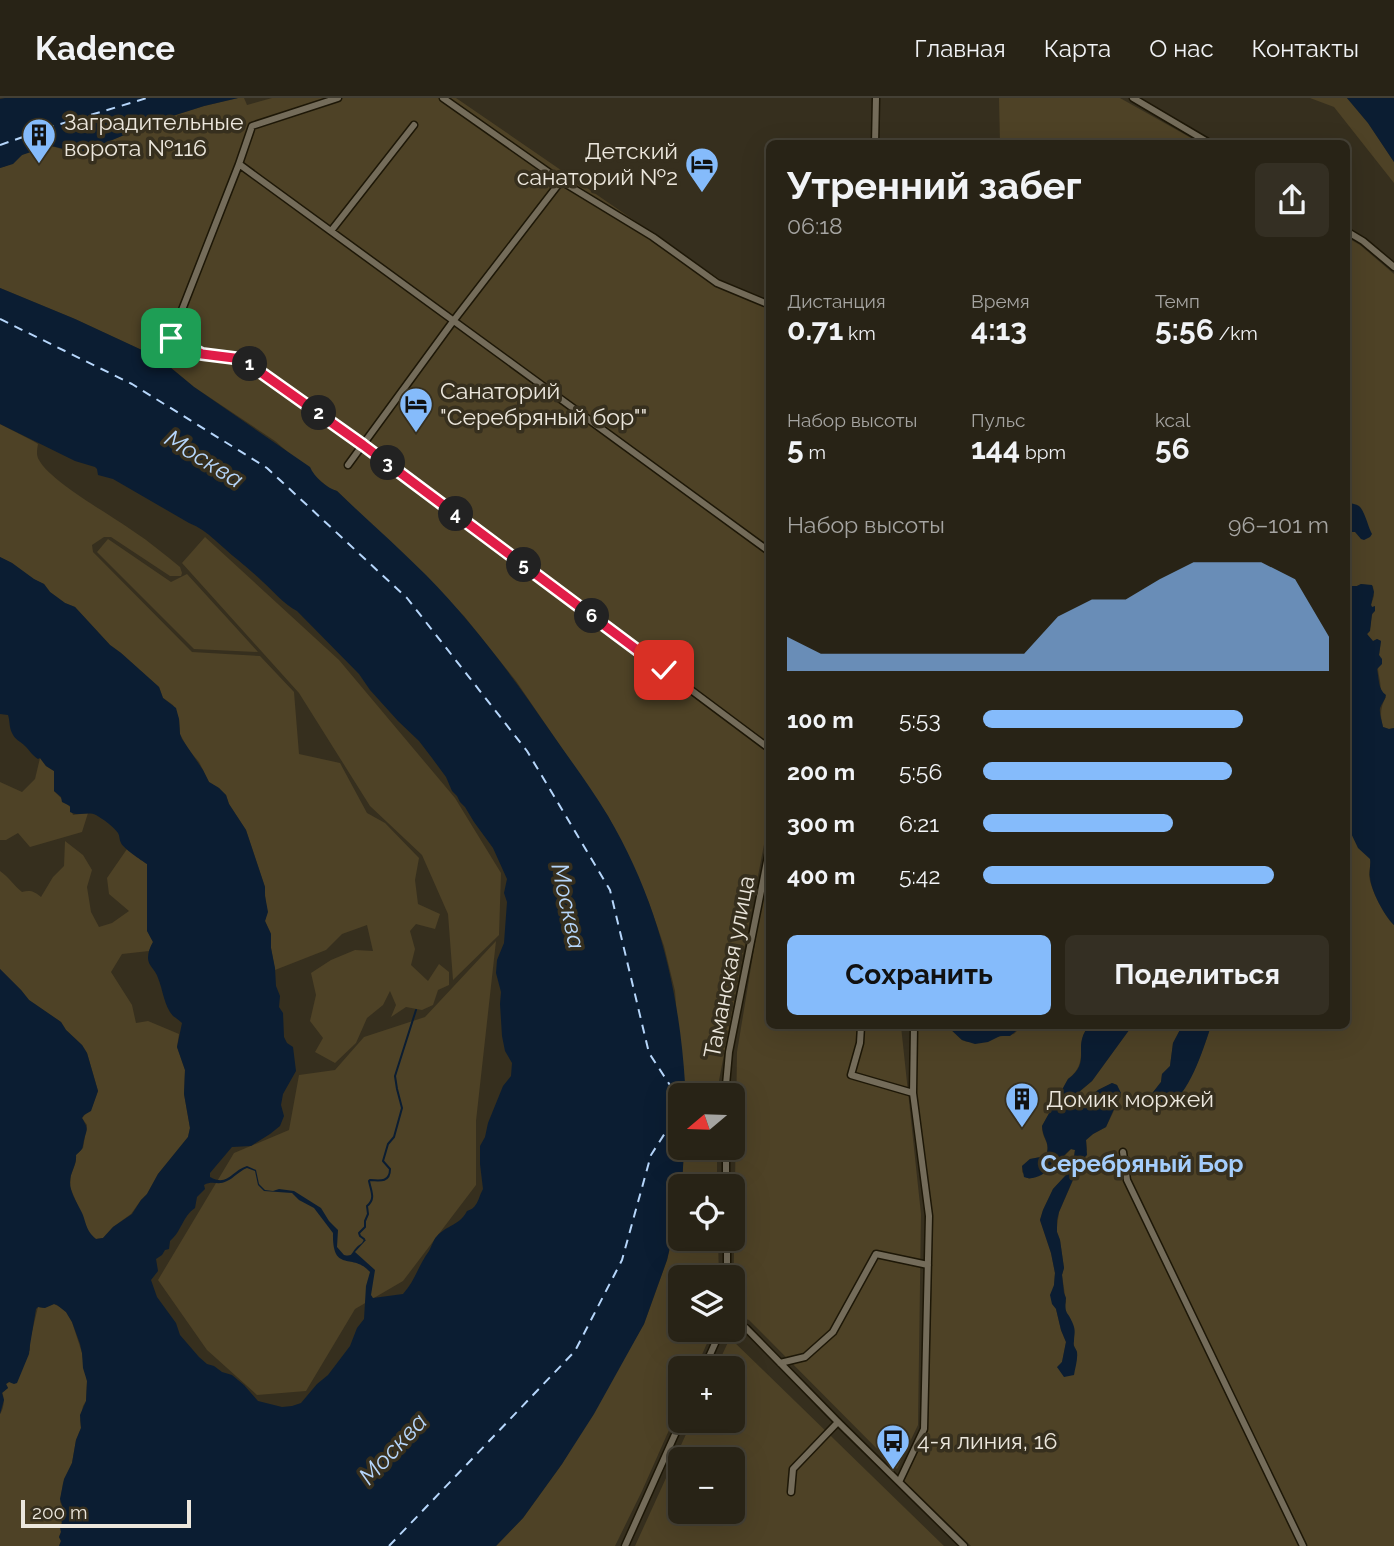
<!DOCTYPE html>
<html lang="ru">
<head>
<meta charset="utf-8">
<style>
	:root { --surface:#282316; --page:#342f23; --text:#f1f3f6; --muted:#a5a4a1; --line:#444035; --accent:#85bbfb }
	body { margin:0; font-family:Raleway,sans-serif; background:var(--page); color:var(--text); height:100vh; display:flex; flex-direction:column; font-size:26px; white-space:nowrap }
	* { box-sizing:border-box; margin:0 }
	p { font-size:23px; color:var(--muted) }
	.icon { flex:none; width:38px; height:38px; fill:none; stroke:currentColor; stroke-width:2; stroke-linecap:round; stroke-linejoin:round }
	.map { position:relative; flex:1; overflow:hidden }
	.sheet { position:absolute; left:766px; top:42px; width:584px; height:889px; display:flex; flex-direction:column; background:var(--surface); border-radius:10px; box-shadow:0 7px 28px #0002,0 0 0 2px var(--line) }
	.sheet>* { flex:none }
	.needle { width:46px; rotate:251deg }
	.controls { position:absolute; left:668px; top:985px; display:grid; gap:14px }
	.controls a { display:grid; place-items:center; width:77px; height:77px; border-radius:10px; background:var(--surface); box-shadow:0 7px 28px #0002,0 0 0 2px var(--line); font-size:35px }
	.scale { position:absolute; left:21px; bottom:18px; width:170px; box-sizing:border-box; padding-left:7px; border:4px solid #ece7dd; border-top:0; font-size:19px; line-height:24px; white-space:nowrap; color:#ece7dd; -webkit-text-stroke:5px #362f1e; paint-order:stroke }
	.pin { position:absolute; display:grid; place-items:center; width:60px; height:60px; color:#fff; margin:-30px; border-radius:14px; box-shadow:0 4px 10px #0006 }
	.km { position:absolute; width:35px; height:35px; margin:-18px; border-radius:50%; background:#222; color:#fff; font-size:19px; line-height:35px; text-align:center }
	.round { display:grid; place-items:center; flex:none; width:74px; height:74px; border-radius:10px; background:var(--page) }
	.headline { display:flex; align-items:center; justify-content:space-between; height:119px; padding:0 21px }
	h1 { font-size:38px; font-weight:700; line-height:52px }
	.metrics { display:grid; grid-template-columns:repeat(3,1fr); gap:10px; height:119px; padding:7px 21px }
	.metrics div { display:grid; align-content:center }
	.metrics b { font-size:30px; font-weight:700 }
	.metrics small { font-size:19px; font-weight:400 }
	.metrics p { font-size:19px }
	.chart { height:196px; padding:14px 21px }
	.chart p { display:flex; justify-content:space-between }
	.chart svg { width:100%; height:126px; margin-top:7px; fill:var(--accent); opacity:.7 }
	.button { display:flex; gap:14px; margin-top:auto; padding:14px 21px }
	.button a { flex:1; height:80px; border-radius:10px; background:var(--accent); color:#111; font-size:28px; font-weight:700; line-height:80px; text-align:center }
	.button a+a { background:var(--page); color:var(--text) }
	ul { padding:0 21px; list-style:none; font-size:23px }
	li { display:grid; grid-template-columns:112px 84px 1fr; align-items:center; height:52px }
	li i { height:18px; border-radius:9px; background:var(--accent) }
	header { display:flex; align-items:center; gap:42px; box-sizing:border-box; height:98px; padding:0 35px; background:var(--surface); border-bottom:2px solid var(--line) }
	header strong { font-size:33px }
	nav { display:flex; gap:38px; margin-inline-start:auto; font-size:24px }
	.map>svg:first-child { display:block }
	.green { fill:#4e4226; fill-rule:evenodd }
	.water { fill:#0b1d32; fill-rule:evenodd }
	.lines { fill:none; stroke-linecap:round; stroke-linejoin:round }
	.stream { stroke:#0b1d32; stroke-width:2 }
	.ferry { stroke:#b6d6fb; stroke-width:2; stroke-dasharray:9 7; stroke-linecap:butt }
	.minor-casing { stroke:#1d1707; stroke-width:9 }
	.minor { stroke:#746c5a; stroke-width:6 }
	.route-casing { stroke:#fff; stroke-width:14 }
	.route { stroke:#e11d48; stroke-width:9 }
	.labels { text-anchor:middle; stroke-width:7; stroke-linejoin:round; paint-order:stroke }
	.poi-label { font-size:23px; fill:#ece7dd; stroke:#362f1e; text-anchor:start }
	.street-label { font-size:23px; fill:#ece7dd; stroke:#362f1e }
	.water-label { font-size:24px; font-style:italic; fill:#b6d6fb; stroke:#362f1e }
	.neighbourhood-label { font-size:24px; font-weight:bold; fill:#a4cdfc; stroke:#362f1e }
</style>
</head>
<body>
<header>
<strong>Kadence</strong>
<nav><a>Главная</a><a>Карта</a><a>О нас</a><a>Контакты</a></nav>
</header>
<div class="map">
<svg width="1394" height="1448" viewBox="0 0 1394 1448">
	<rect width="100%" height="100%" fill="#362f1e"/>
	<path class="green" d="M238,0H244L247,7L272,0H456L721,182L770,203V715L718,988V997H683L675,893L664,848L649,805L630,761L608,718L516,583L464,518L337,393L330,391L275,343L194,289L159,260L75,221L0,190V70C13,66 10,66 19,59C24,55 30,54 35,52C50,48 60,46 71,59L163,21L204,8Z
		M999,0H1120L1200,45H1000Z
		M1310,0H1347L1368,25L1394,64V85L1334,9Z
		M1348,140L1360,147L1394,176V630L1389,631L1383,629C1380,617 1380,610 1386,599C1380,593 1381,591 1380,583C1378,572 1377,571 1380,560L1379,557L1381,543L1377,541L1373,544L1367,536C1373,530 1369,520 1374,513L1371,507L1374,498L1373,488L1361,486L1357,488H1348Z
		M0,326L33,343L38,346C37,352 36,357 39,362C51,384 111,417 133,433C150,444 165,457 180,469L182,475L181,478H170L111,439H104L92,447L93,454L192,554L260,558L294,594L299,656L340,665L367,715L385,725L419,760L415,782L418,806L440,816L435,831L416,826L410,833L415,851L411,867L428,883L439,866L449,874V887L438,892L433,907L422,912L406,909L391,919L396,907L390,893L383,907L367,920L356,945L335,965L315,954L323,940L310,923L316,897L311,875L331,862L355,852L373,853L367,827L342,836L326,852L275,872L271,850V836L265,823C269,811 264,801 265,789L246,732L229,706L226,697L219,690L209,684L199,664L188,651L180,636L179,621L173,607L163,600L159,589L121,555L110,547L75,509L65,505L50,494L44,486L33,481L12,465L0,459Z
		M205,439L339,562L455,700L501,775L499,837L453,882L448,816L422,757L370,708L299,595L182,465Z
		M108,441L171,484L187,476L258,554L194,551L97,454Z
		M40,660L46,668L54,673V693L70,709L73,717L88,715L82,734L30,749L18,735L6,742H0V684L22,694L35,681Z
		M1348,724L1371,760C1371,765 1369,772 1369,777C1370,790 1384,818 1394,827V1448H971L904,1383L928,1332L933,1119L916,994L918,957L917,928H947L962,942L967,944H981L997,939L1014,936L1022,928H1089C1073,946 1091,964 1068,981L1042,1028C1042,1043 1051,1042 1046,1058L1030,1061L1022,1068V1074L1029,1081L1055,1068L1071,1051L1075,1052L1074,1059L1068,1068L1066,1077L1053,1091L1043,1112L1040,1122L1051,1155L1055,1175L1054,1187L1056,1211L1061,1232L1066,1244L1062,1264L1057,1270L1077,1255L1073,1245L1074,1230L1065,1214L1064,1209L1066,1204L1062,1177L1064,1170L1060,1142L1057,1134V1129L1059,1114L1081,1064V1057L1087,1052L1086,1042L1093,1036L1106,1029L1121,998L1117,987L1112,985L1098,992L1084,1005L1079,1001L1078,995L1092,983L1132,928H1182L1173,945L1170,968L1162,976L1161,984L1150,998L1149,1003L1167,1011C1193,984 1199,962 1211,928H1348Z
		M65,743L83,757L92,772L87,789L91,814L99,829L112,825L129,813L109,796L107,780L127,751L147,766V832L153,844L149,853L122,856L111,874L132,907L136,925L148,923L179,936L177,949L185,972L184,996L190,1030L188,1039L158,1076L147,1096L141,1102L131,1116L113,1129L103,1140L96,1141L89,1135L70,1089L71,1077L76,1063V1057L83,1050L87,1027L82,1020L92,1009L98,993L87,955L82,947L66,932L61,924L29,902L21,892L0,871V773C9,779 14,788 22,794C30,792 34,793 41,799L53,779L64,768Z
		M770,754V928H901L921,1116L918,1327L897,1371L749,1222L733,1217L737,954Z
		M496,843L476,1023V1087L403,1183L355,1211L306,1293L257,1297L207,1252L158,1182L234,1055L289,1032L299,977L335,972L364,939L425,919Z
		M684,1050H717V1088H682Z
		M681,1102V1141H718L719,1179L681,1180V1232H713L696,1270H681V1305L642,1393L615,1448H496L523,1420L562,1366L644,1226L667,1162Z
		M54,1206L60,1209L66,1214L72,1224L82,1255L87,1283L86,1303L83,1308L80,1322L81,1330L76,1342L72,1365L63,1385L60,1404L63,1410C59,1416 64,1423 60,1429L61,1434L59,1439L61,1443L59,1448H0V1316C4,1310 5,1301 2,1294L8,1290L6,1286L9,1284L30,1252V1242L38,1209L43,1210Z
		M730,1240L944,1448H635L692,1323H733V1270H716ZM681,1362H733V1414H681Z"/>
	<path class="water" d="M5,0H238L204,8L163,21L71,59L64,51L52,48L46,49L22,57L13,66L0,70V1Z
		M1347,0H1394V64L1368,25Z
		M0,190L75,221L159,260L194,289L310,369C314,379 327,390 337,393C366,421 397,448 426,477C472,524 511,576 548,630C568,659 590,688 608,718C657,801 679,890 685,985L682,991L683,997L681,998V1050H684L682,1088H681V1102L667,1162L644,1226L594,1316L562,1366L523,1420L496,1448H59L61,1443L59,1439L61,1434L60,1429L62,1425L60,1417L63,1410L60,1401L64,1381L72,1365L76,1342L81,1330L80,1317L86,1303L87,1283L83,1270L82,1255L80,1246L72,1224L66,1214L57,1207L54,1206L45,1210L38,1209L36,1211L30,1247L29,1256L17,1285L14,1286L9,1284L6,1286L8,1290L2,1295L4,1302L0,1316V871L21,892L29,902L61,924L66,932L82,947L87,955L98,993L91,1013L84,1017L82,1020C89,1032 87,1030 84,1042C82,1051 84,1050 76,1057C77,1067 70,1074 70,1084C70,1094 76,1103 80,1111C87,1123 84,1131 96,1141L103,1140L113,1129L132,1116L141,1102L147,1096L158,1076L188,1039L190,1030L184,996L185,972L177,949L182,925C179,922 176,920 173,918C164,908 163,892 158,880C156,872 148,868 148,860C148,854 150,849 153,844L147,833V766C141,762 124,751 121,745C119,742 120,738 118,735C114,729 103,721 96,717C88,713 79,719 70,714V708L62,704L61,699L54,693V673L46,668L40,660L38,661C32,657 30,653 25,648C20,643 15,642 12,635C9,629 10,623 8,617L0,616V459L12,465L34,481L44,486L50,494L65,505L75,509L110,547L121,555L159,589L163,600L176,610L179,621L180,636L182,641L203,672L209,684L219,690L226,697L229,706L246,732L265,789V798L268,814L265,823L271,836V850L275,870L276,888L280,898L279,909L283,915L284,939L287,945L293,949L296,973L283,996L281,1007L284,1018L280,1028L270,1036L251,1048L232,1049L210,1075V1079C228,1089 231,1073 247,1068L256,1072L259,1086L265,1092L273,1093L279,1091L294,1093L321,1110L329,1123L338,1132L337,1149L344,1157C353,1159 351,1155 356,1150C359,1146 362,1147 364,1141L366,1142L355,1154L375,1172L371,1197L373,1200L403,1196C415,1183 419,1166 429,1153C432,1148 433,1142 437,1138C447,1127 459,1128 467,1113C478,1110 478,1100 483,1091L480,1066V1048L485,1039L488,1025L503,988L511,978L512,965L505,953L502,938L500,906L501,894L496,875L497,862L504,845L507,804L504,795L507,781L493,750L474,724L465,709L460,704L457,698L452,693L446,679L432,660L419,643L398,623L370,592L359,576L297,513C284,506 274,494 263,484C255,476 246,469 238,462C221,449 209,433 189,425L113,381L98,377L97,371L95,369L75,363L0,326ZM247,1070L255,1073L258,1087L264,1093L292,1095L299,1102L314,1110L333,1135C332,1176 353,1154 370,1174L366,1188L364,1221L357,1230L350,1248L328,1277L317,1286L301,1305L292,1308L282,1309L258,1303L244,1287L232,1277L222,1274L214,1268L207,1266L199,1259L180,1237L176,1225L157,1199L151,1182L158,1173L156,1161L162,1157L165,1152L169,1151L170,1143C182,1133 182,1119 195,1110L197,1099L205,1091L204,1087C213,1082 218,1088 227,1083C234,1080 239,1073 247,1070Z
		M1348,404C1352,406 1356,406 1359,408C1365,413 1368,429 1372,436L1370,439L1364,442L1361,441L1355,434H1352L1348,430Z
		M1361,486L1372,487L1374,494L1371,507L1372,509L1375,508V513L1372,516L1370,533L1367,536L1373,543L1377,541L1381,543L1379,557L1382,561V566L1377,571C1379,580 1378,592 1386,597C1385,602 1382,605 1380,610C1379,616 1382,623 1383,629L1389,631L1394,630V827C1384,817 1371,793 1370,779C1369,773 1371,767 1370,761L1358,750L1348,729V488H1357Z
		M947,928H1022L1010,938H1000L988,944L975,946L962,942Z
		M1089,928H1132L1092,983L1080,993L1078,996L1079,1001L1084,1004L1098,992L1112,985L1117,987L1121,995L1106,1029L1093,1036L1086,1042L1087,1057L1081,1063L1059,1114L1057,1122V1134L1060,1142L1064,1170L1062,1177L1064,1195L1066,1200C1064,1218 1068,1212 1073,1226C1076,1233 1074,1237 1074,1243C1073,1250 1075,1248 1077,1254C1078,1262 1075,1270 1074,1277L1064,1279L1057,1269L1062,1264L1066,1244L1061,1232L1056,1211L1052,1206L1050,1197L1054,1187L1055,1175L1051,1155L1040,1122L1043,1112L1053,1091L1066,1077L1068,1068L1074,1059L1075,1052L1071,1051C1059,1061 1041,1086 1024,1079L1022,1068L1030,1061L1046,1058C1051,1044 1043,1042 1042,1028L1068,981C1093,963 1071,949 1089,928Z
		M1182,928H1211C1201,957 1191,993 1165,1012L1151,1010L1149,1005L1150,998L1161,984L1162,976L1170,968L1173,945Z"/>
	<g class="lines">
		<path class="stream" d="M364,1141L360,1138L359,1135L365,1129V1123L368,1116L367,1108C376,1101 371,1093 369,1083L370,1082C381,1083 390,1084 390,1071L383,1063L388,1046L394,1039L402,1010L397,991L395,978L416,912"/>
		<path class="ferry" d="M0,47L54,28L147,0
			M0,221L132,286L267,370L407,500L527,653L610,792L649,955L681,1004
			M389,1448L575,1253L622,1162L651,1057L681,1010"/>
		<g class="minor-casing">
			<path id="minor" d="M338,0L252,28L239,66L171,240L202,256L242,261L363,347L770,651
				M443,0L561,83L653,139L717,185L770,207
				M1133,0L1211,46
				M875,46L876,0
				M239,66L770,454
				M331,133L414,27
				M1348,134L1363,143L1394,169
				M348,367L454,222L561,83
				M861,928L860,945L851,977L913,995
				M725,998L729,954L770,748
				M726,1050V1088
				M1123,1054L1127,1082L1303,1448
				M727,1141V1180
				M733,1224L746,1230L838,1324L964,1448
				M780,1265L805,1259L833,1234L876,1156L928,1167
				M704,1270L721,1232
				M899,1384L924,1331L929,1118L913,995L914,928
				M791,1394L793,1371L838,1324
				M625,1448L681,1323"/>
		</g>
		<use href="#minor" class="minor"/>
	</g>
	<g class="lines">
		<g class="route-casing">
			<path id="route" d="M171,240L202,256L242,261L363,347L664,572"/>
		</g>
		<use href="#route" class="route"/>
	</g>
	<defs>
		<g id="building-pin" transform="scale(1.75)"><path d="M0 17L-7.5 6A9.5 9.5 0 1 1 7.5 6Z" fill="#85bbfb" stroke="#362f1e"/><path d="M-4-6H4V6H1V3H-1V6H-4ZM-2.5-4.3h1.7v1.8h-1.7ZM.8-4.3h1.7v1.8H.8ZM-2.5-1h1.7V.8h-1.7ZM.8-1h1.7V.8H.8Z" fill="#111"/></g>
		<g id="hotel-pin" transform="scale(1.75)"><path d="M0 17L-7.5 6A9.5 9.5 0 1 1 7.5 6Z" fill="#85bbfb" stroke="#362f1e"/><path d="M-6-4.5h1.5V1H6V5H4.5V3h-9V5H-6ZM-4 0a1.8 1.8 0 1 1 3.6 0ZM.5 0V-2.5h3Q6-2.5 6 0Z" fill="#111"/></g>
		<g id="bus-pin" transform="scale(1.75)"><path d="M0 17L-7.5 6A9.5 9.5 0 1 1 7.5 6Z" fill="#85bbfb" stroke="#362f1e"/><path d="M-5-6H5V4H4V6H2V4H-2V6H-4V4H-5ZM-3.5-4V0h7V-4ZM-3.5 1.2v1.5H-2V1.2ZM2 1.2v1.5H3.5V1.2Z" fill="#111"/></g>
	</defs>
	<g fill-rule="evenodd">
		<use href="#building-pin" x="39" y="37"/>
		<use href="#hotel-pin" x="702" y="66"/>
		<use href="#hotel-pin" x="416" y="306"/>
		<use href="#building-pin" x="1022" y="1001"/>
		<use href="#bus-pin" x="893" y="1343"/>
	</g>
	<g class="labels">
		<g class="poi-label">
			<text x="64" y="32">Заградительные<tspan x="64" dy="26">ворота №116</tspan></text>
			<text x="678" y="61" text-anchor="end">Детский<tspan x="678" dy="26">санаторий №2</tspan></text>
			<text x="440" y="301">Санаторий<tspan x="440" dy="26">"Серебряный бор""</tspan></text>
			<text x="1046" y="1009">Домик моржей</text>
			<text x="917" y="1351">4-я линия, 16</text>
		</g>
		<g class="street-label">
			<text transform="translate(729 869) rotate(-79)" y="8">Таманская улица</text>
		</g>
		<g class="water-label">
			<text transform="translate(204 361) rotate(32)" y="8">Москва</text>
			<text transform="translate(568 808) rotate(78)" y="8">Москва</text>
			<text transform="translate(393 1351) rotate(-47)" y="8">Москва</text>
		</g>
		<g class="neighbourhood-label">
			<text x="1142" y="1074">Серебряный Бор</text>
		</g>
	</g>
</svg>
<div class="controls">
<a><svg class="needle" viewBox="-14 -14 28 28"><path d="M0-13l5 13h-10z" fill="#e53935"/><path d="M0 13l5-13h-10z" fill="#a5a4a1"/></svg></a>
<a><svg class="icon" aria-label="locate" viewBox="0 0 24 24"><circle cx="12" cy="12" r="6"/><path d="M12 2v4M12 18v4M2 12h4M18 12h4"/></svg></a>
<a><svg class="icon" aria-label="layers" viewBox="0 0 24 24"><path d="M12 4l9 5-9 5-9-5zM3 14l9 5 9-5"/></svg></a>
<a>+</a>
<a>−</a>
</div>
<div class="scale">200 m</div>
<div class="pin" style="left:171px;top:240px;background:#1e9e55"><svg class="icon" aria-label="arrive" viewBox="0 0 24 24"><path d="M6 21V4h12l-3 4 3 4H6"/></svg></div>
<div class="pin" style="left:664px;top:572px;background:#d93025"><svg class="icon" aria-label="check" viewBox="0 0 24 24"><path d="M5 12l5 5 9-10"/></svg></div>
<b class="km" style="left:250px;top:266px">1</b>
<b class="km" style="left:319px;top:315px">2</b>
<b class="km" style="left:388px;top:365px">3</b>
<b class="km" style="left:456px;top:416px">4</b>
<b class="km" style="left:524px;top:467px">5</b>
<b class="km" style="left:592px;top:518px">6</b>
<section class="sheet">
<div class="headline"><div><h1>Утренний забег</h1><p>06:18</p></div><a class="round"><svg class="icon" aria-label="share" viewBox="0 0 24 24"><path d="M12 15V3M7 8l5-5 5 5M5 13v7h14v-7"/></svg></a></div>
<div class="metrics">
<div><p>Дистанция</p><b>0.71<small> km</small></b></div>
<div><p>Время</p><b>4:13</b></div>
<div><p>Темп</p><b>5:56<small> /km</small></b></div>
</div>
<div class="metrics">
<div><p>Набор высоты</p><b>5<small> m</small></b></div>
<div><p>Пульс</p><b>144<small> bpm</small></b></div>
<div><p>kcal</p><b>56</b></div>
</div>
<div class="chart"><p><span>Набор высоты</span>96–101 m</p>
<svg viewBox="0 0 160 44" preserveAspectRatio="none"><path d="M0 44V32L10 38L20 38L30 38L40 38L50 38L60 38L70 38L80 25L90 19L100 19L110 12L120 6L130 6L140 6L150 12L160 32V44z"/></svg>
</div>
<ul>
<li><b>100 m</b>5:53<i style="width:75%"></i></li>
<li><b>200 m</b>5:56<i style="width:72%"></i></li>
<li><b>300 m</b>6:21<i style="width:55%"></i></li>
<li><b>400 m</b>5:42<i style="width:84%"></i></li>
</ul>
<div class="button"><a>Сохранить</a><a>Поделиться</a></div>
</section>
</div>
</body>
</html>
